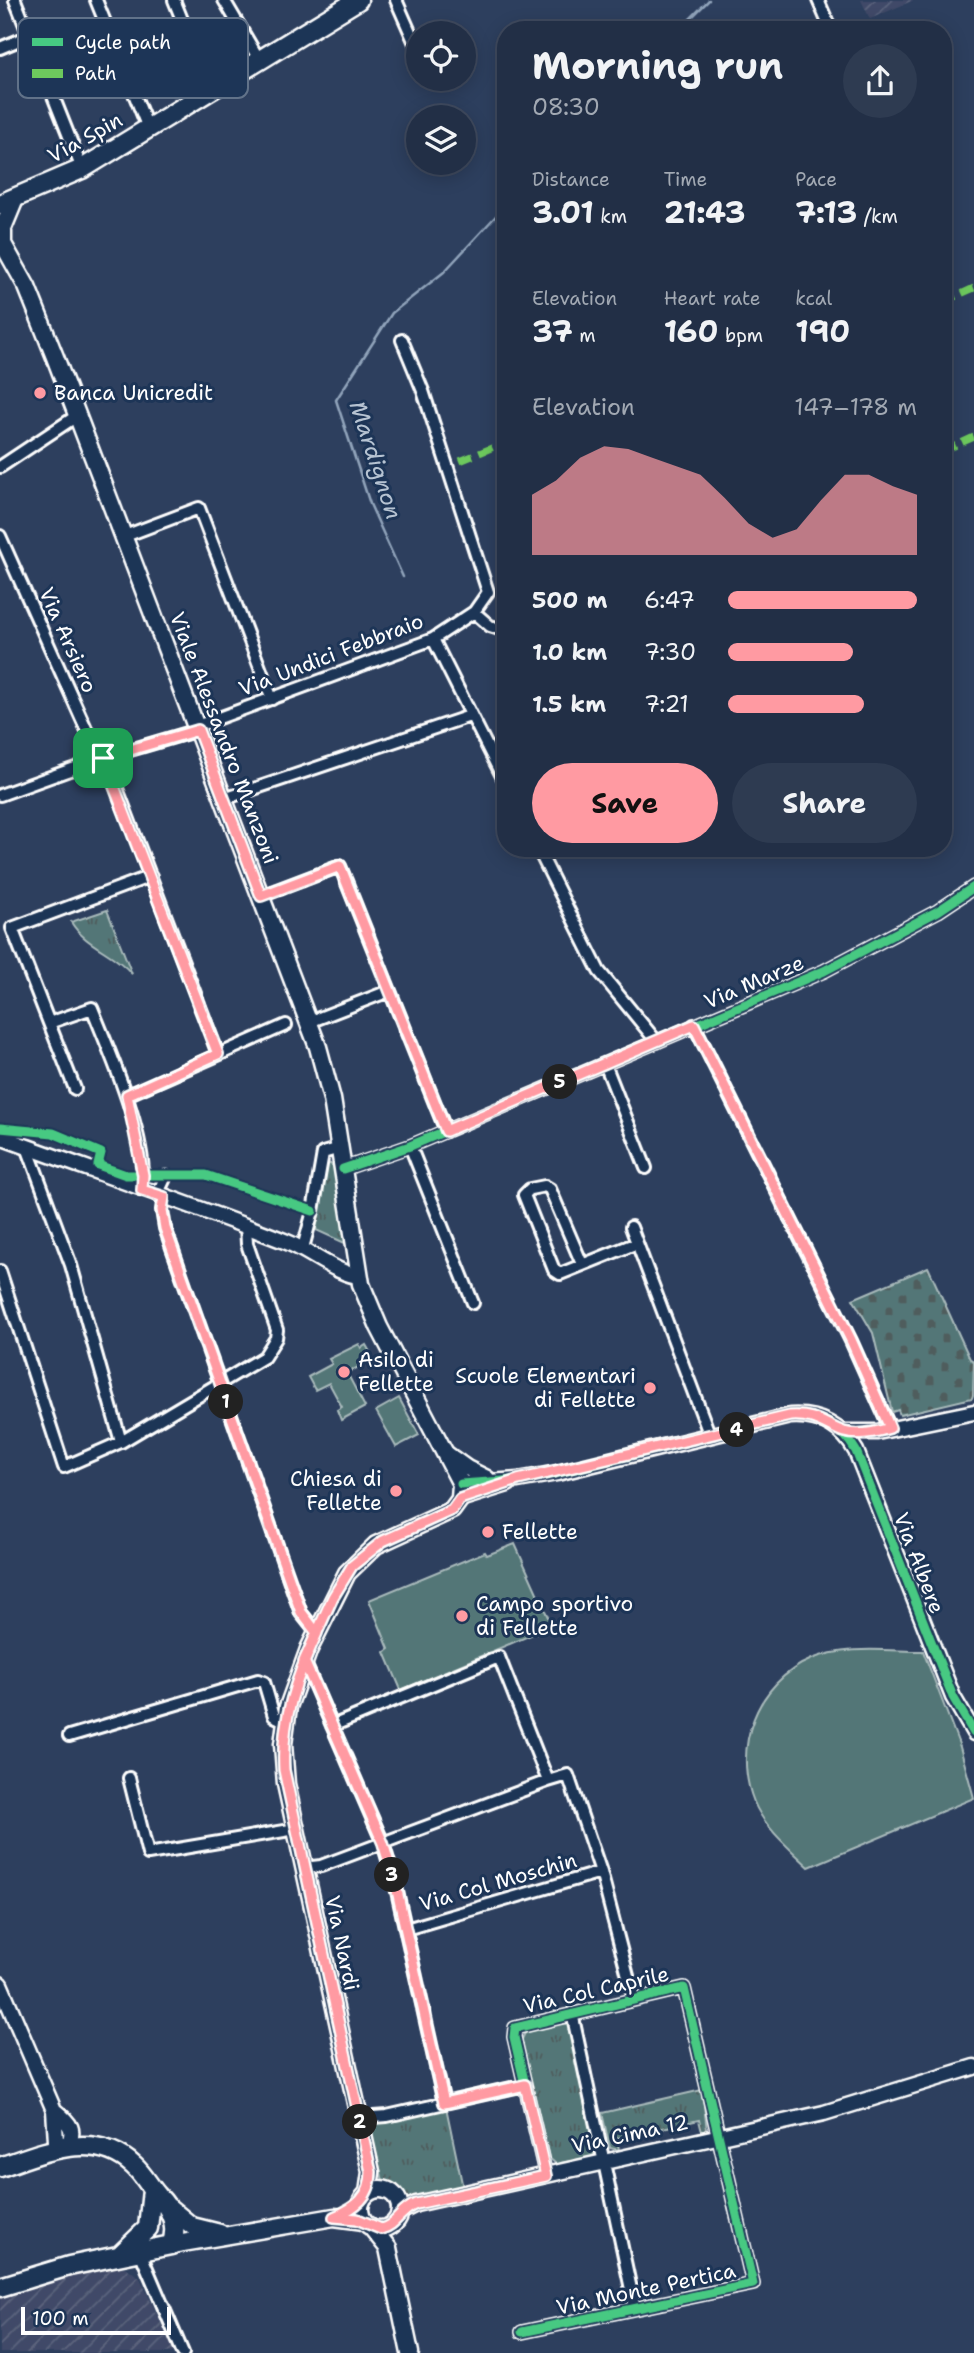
<!DOCTYPE html>
<html lang="en">
<head>
<meta charset="utf-8">
<style>
	:root { --surface:#222f46; --page:#2e3b51; --text:#f1f3f6; --muted:#a2a9b3; --line:#3f4a5f; --accent:#ff9aa2 }
	body { margin:0; font-family:"Shantell Sans",sans-serif; background:var(--page); color:var(--text); height:100vh; display:flex; flex-direction:column; font-size:26px; white-space:nowrap }
	* { box-sizing:border-box; margin:0 }
	p { font-size:23px; color:var(--muted) }
	.icon { flex:none; width:38px; height:38px; fill:none; stroke:currentColor; stroke-width:2; stroke-linecap:round; stroke-linejoin:round }
	.map { position:relative; flex:1; overflow:hidden }
	.side { position:absolute; left:497px; top:21px; width:455px; height:836px; display:flex; flex-direction:column; background:var(--surface); border-radius:28px; box-shadow:0 4px 18px #0003,0 0 0 2px var(--line) }
	.side>* { flex:none }
	.tools { position:absolute; left:406px; top:21px; display:grid; gap:14px }
	.tools a { display:grid; place-items:center; width:70px; height:70px; border-radius:50%; background:var(--surface); box-shadow:0 4px 18px #0003,0 0 0 2px var(--line); font-size:35px }
	.scale { position:absolute; left:21px; bottom:18px; width:150px; box-sizing:border-box; padding-left:7px; border:4px solid #fff; border-top:0; font-size:19px; line-height:24px; white-space:nowrap; color:#fff; -webkit-text-stroke:5px #1d3557; paint-order:stroke }
	.pin { position:absolute; display:grid; place-items:center; width:60px; height:60px; color:#fff; margin:-30px; border-radius:14px; box-shadow:0 4px 10px #0006 }
	.km { position:absolute; width:35px; height:35px; margin:-18px; border-radius:50%; background:#222; color:#fff; font-size:19px; line-height:35px; text-align:center }
	.round { display:grid; place-items:center; flex:none; width:74px; height:74px; border-radius:37px; background:var(--page) }
	.head { display:flex; align-items:center; justify-content:space-between; height:119px; padding:0 35px }
	h1 { font-size:38px; font-weight:700; line-height:52px }
	.figures { display:grid; grid-template-columns:repeat(3,1fr); gap:10px; height:119px; padding:7px 35px }
	.figures div { display:grid; align-content:center }
	.figures b { font-size:30px; font-weight:700 }
	.figures small { font-size:19px; font-weight:400 }
	.figures p { font-size:19px }
	.chart { height:196px; padding:14px 35px }
	.chart p { display:flex; justify-content:space-between }
	.chart svg { width:100%; height:126px; margin-top:7px; fill:var(--accent); opacity:.7 }
	.cta { display:flex; gap:14px; margin-top:auto; padding:14px 35px }
	.cta a { flex:1; height:80px; border-radius:42px; background:var(--accent); color:#111; font-size:28px; font-weight:700; line-height:80px; text-align:center }
	.cta a+a { background:var(--page); color:var(--text) }
	ul { padding:0 35px; list-style:none; font-size:23px }
	li { display:grid; grid-template-columns:112px 84px 1fr; align-items:center; height:52px }
	li i { height:18px; border-radius:9px; background:var(--accent) }
	.map>svg:first-child { display:block }
	.industrial { fill:url(#industrial-furrows) }
	.grass { fill:url(#grass-tufts); stroke:#a9babb; stroke-width:2 }
	.cemetery { fill:url(#cemetery-stones); stroke:#a9babb; stroke-width:2 }
	.pitch { fill:#537677; stroke:#a9babb; stroke-width:2 }
	.lines { fill:none; stroke-linecap:round; stroke-linejoin:round }
	.stream { stroke:#91a4bb; stroke-width:2.5 }
	.minor-casing { stroke:#fff; stroke-width:16 }
	.tertiary-casing { stroke:#fff; stroke-width:19 }
	.secondary-casing { stroke:#fff; stroke-width:21 }
	.primary-casing { stroke:#fff; stroke-width:23 }
	.minor { stroke:#1d3557; stroke-width:10 }
	.tertiary { stroke:#1d3557; stroke-width:14 }
	.secondary { stroke:#1d3557; stroke-width:16 }
	.primary { stroke:#1d3557; stroke-width:18 }
	.quiet { stroke:#6dc95d; stroke-width:7; stroke-dasharray:14 7; stroke-linecap:butt }
	.cycleway-casing { stroke:#1d3557; stroke-width:13 }
	.cycleway { stroke:#46c982; stroke-width:9 }
	.route-casing { stroke:#fff; stroke-width:14 }
	.route { stroke:#ff9aa2; stroke-width:9 }
	.poi-dot { fill:#ff9aa2; stroke:#1d3557; stroke-width:2.5 }
	.labels { text-anchor:middle; stroke-width:6; stroke-linejoin:round; paint-order:stroke }
	.street-label { font-size:21px; fill:#fff; stroke:#1d3557 }
	.poi-label { font-size:21px; fill:#fff; stroke:#1d3557; text-anchor:start }
	.water-label { font-size:23px; font-style:italic; fill:#b6c3d2; stroke:#1d3557 }
	.key { fill:#1d3557; stroke:#617289; stroke-width:2 }
	.key-label { font-size:19px; fill:#fff }
</style>
</head>
<body>
<div class="map">
<svg width="974" height="2353" viewBox="0 0 974 2353">
	<defs>
		<pattern id="industrial-furrows" width="10" height="10" patternUnits="userSpaceOnUse" patternTransform="scale(1.75)"><rect width="10" height="10" fill="#404a67"/><path d="M-1 1l2-2M0 10L10 0M9 11l2-2" fill="none" stroke="#5d657e"/></pattern>
		<pattern id="grass-tufts" width="24" height="20" patternUnits="userSpaceOnUse" patternTransform="scale(1.75)"><rect width="24" height="20" fill="#537677"/><path d="M3 7l-1-3M5 7V3M7 7l1-3M15 17l-1-3M17 17v-4M19 17l1-3" fill="none" stroke="#4f5d5d"/></pattern>
		<pattern id="cemetery-stones" width="16" height="16" patternUnits="userSpaceOnUse" patternTransform="scale(1.75)"><rect width="16" height="16" fill="#537677"/><path d="M2 7V4a2 2 0 0 1 4 0v3zM10 15v-3a2 2 0 0 1 4 0v3z" fill="#4f5d5d"/></pattern>
	</defs>
	<rect width="100%" height="100%" fill="#2d3f5e"/>
	<filter id="ink" filterUnits="userSpaceOnUse"><feTurbulence type="fractalNoise" baseFrequency=".0143" numOctaves="2"/><feDisplacementMap in="SourceGraphic" scale="14" xChannelSelector="R" yChannelSelector="G"/><feConvolveMatrix kernelMatrix="1 2 1 2 8 2 1 2 1" color-interpolation-filters="sRGB"/></filter>
	<g filter="url(#ink)">
		<path class="industrial" d="M861,0H914L870,19Z
			M112,2265L127,2268L140,2278L175,2353H0V2292Z"/>
		<path class="grass" d="M107,910L132,974C113,951 87,948 71,922Z
			M328,1163L334,1166L347,1244L316,1230Z
			M559,2022L567,2023L571,2030L597,2151L592,2157L556,2164L547,2156L521,2041L527,2029Z
			M702,2090L707,2130L702,2132L699,2120L617,2138L619,2150L610,2148L602,2113Z
			M446,2107L463,2188L405,2199L383,2181L370,2128L382,2120Z"/>
		<path class="cemetery" d="M928,1267L970,1359L974,1361L973,1395L972,1398L900,1415L898,1410L892,1412L873,1333L853,1299Z"/>
		<path class="pitch" d="M359,1344L361,1348L366,1345L370,1352L365,1355L368,1362L347,1373L365,1407L341,1420L337,1410L342,1407L329,1383L315,1390L308,1377L332,1364L329,1359Z
			M399,1398L419,1435L396,1447L376,1411Z
			M515,1544L552,1626L401,1690L385,1652L389,1649L369,1600L485,1552L487,1555Z
			M923,1651L960,1747L974,1798L809,1867C790,1849 764,1827 754,1802C732,1748 756,1682 812,1659C845,1645 888,1651 923,1651Z"/>
		<g class="lines">
			<path class="stream" d="M679,30L709,0
				M403,577L370,504L336,400L392,313L444,272L506,205"/>
			<g class="minor-casing">
				<path id="minor" d="M15,0L82,169
					M96,0L148,128
					M174,0L211,91
					M224,0L260,61
					M396,0L418,50
					M818,0L831,30
					M0,48L29,36
					M0,467L78,415
					M0,536L97,753L107,762L218,1054
					M125,536L199,508L272,699
					M474,612L490,626L506,631
					M433,639L506,784
					M197,726L433,639L474,612L488,592L423,391L402,340
					M0,795L103,758L198,730
					M224,799L470,716
					M538,849L599,971L657,1042
					M261,896L340,866L446,1131
					M309,1022L389,991
					M49,1023L75,1089
					M694,1025L851,1341L890,1428
					M605,1064L646,1168
					M127,1095L286,1025
					M410,1146L473,1303
					M27,1147L71,1265L121,1442
					M343,1169L410,1146L824,971L938,911L974,887
					M142,1190C150,1142 110,1053 92,1008L49,1023L12,928L151,876
					M157,1195L166,1176
					M164,1197L162,1210L165,1228L301,1613L317,1633
					M631,1227L637,1243
					M303,1248L313,1211L323,1153L340,1148
					M582,1264L550,1189L545,1186L530,1189L524,1195L554,1270L560,1274L637,1243L710,1436
					M0,1271L64,1467L121,1442L264,1357L276,1338L277,1330L247,1244L246,1226
					M304,1661L383,1843L396,1887L444,2103
					M332,1726L499,1657L548,1781L568,1775L601,1872L634,1999
					M69,1736L258,1680L264,1682L274,1716L285,1721
					M129,1778L148,1854L296,1829
					M304,1868L321,1866L548,1781
					M406,1929L601,1872
					M572,2013L635,2308
					M360,2118L387,2116L525,2085
					M140,2252L183,2353
					M522,2332L753,2284L684,1988L515,2028L514,2037L546,2176"/>
			</g>
			<g class="tertiary-casing">
				<path id="tertiary" d="M0,1137C96,1172 193,1205 287,1242C308,1250 340,1276 360,1276
					M843,1432H877L974,1412
					M446,1453L467,1468L487,1478
					M461,1484L518,1480L557,1473L790,1416C819,1414 842,1426 856,1451L953,1697L974,1733
					M460,1499L508,1484
					M0,1984L54,2110L56,2141L67,2147C77,2128 69,2123 54,2110
					M400,2212L416,2204L824,2113L974,2067"/>
			</g>
			<g class="secondary-casing">
				<path id="secondary" d="M15,199L3,228V244L27,287L55,357L318,1047L332,1099L361,1284L379,1327L461,1484L460,1499L452,1510L376,1545L347,1573L309,1649L288,1707L283,1744L286,1784L371,2172L368,2193
					M360 2209a20 20 0 1 1 40 0a20 20 0 1 1-40 0Z
					M169,2207L192,2226L220,2233
					M372,2228L388,2248L410,2353
					M171,2245L334,2217L364,2221"/>
			</g>
			<g class="primary-casing">
				<path id="primary" d="M0,204L82,169L358,0
					M0,2167C44,2152 95,2129 134,2166C144,2175 149,2186 158,2196C171,2209 179,2227 171,2245
					M121,2254L148,2228L152,2190
					M0,2287L69,2266L171,2245"/>
			</g>
			<use href="#minor" class="minor"/>
			<use href="#tertiary" class="tertiary"/>
			<use href="#secondary" class="secondary"/>
			<use href="#primary" class="primary"/>
			<path class="quiet" d="M943,302L974,288
				M943,451L974,437
				M460,461L506,442"/>
			<g class="cycleway-casing">
				<path id="cycleway" d="M0,1128L53,1133L101,1153L98,1165L126,1175H206L313,1211
					M343,1169L410,1146L824,971L938,911L974,887
					M461,1484L518,1480L557,1473L790,1416C819,1414 842,1426 856,1451L953,1697L974,1733
					M522,2332L753,2284L684,1988L515,2028L514,2037L546,2176"/>
			</g>
			<use href="#cycleway" class="cycleway"/>
		</g>
	</g>
	<g class="lines" filter="url(#ink)">
		<g class="route-casing">
			<path id="route" d="M103,758L218,1054L127,1095L143,1175L142,1190L164,1197L162,1210L165,1228L301,1612L317,1633C296,1678 281,1720 284,1770L371,2172C371,2197 355,2208 334,2217L357,2219L381,2229C397,2225 399,2211 416,2204L546,2176L525,2085L444,2103L396,1886L383,1843L304,1661L333,1597L352,1566L383,1541L452,1510L460,1499L518,1480L790,1416C816,1414 824,1425 844,1432C858,1436 877,1432 890,1428L851,1340L694,1025L446,1131L340,866L261,896L198,730L103,758"/>
		</g>
		<use href="#route" class="route"/>
	</g>
	<g class="poi-dot">
		<circle cx="40" cy="393" r="7"/>
		<circle cx="344" cy="1372" r="7"/>
		<circle cx="650" cy="1388" r="7"/>
		<circle cx="396" cy="1491" r="7"/>
		<circle cx="488" cy="1532" r="7"/>
		<circle cx="462" cy="1616" r="7"/>
	</g>
	<g class="labels">
		<g class="street-label">
			<text transform="translate(85 138) rotate(-29)" y="7">Via Spin</text>
			<text transform="translate(68 640) rotate(66)" y="7">Via Arsiero</text>
			<text transform="translate(331 655) rotate(-21)" y="7">Via Undici Febbraio</text>
			<text transform="translate(224 738) rotate(69)" y="7">Viale Alessandro Manzoni</text>
			<text transform="translate(754 982) rotate(-23)" y="7">Via Marze</text>
			<text transform="translate(919 1563) rotate(69)" y="7">Via Albere</text>
			<text transform="translate(498 1882) rotate(-16)" y="7">Via Col Moschin</text>
			<text transform="translate(342 1943) rotate(78)" y="7">Via Nardi</text>
			<text transform="translate(596 1990) rotate(-13)" y="7">Via Col Caprile</text>
			<text transform="translate(630 2134) rotate(-12)" y="7">Via Cima 12</text>
			<text transform="translate(646 2289) rotate(-12)" y="7">Via Monte Pertica</text>
		</g>
		<g class="poi-label">
			<text x="54" y="400">Banca Unicredit</text>
			<text x="358" y="1367">Asilo di<tspan x="358" dy="24">Fellette</tspan></text>
			<text x="636" y="1383" text-anchor="end">Scuole Elementari<tspan x="636" dy="24">di Fellette</tspan></text>
			<text x="382" y="1486" text-anchor="end">Chiesa di<tspan x="382" dy="24">Fellette</tspan></text>
			<text x="502" y="1539">Fellette</text>
			<text x="476" y="1611">Campo sportivo<tspan x="476" dy="24">di Fellette</tspan></text>
		</g>
		<g class="water-label">
			<text transform="translate(376 460) rotate(72)" y="8">Mardignon</text>
		</g>
	</g>
	<rect x="18" y="18" width="230" height="80" rx="10" class="key"/>
	<rect x="32" y="38" width="31" height="8" fill="#46c982"/>
	<rect x="32" y="69" width="31" height="9" fill="#6dc95d"/>
	<g class="key-label">
		<text x="75" y="49">Cycle path</text>
		<text x="75" y="80">Path</text>
	</g>
</svg>
<div class="tools">
<a><svg class="icon" aria-label="locate" viewBox="0 0 24 24"><circle cx="12" cy="12" r="6"/><path d="M12 2v4M12 18v4M2 12h4M18 12h4"/></svg></a>
<a><svg class="icon" aria-label="layers" viewBox="0 0 24 24"><path d="M12 4l9 5-9 5-9-5zM3 14l9 5 9-5"/></svg></a>
</div>
<div class="scale">100 m</div>
<div class="pin" style="left:103px;top:758px;background:#1e9e55"><svg class="icon" aria-label="arrive" viewBox="0 0 24 24"><path d="M6 21V4h12l-3 4 3 4H6"/></svg></div>
<b class="km" style="left:226px;top:1402px">1</b>
<b class="km" style="left:360px;top:2122px">2</b>
<b class="km" style="left:392px;top:1875px">3</b>
<b class="km" style="left:737px;top:1430px">4</b>
<b class="km" style="left:560px;top:1082px">5</b>
<section class="side">
<div class="head"><div><h1>Morning run</h1><p>08:30</p></div><a class="round"><svg class="icon" aria-label="share" viewBox="0 0 24 24"><path d="M12 15V3M7 8l5-5 5 5M5 13v7h14v-7"/></svg></a></div>
<div class="figures">
<div><p>Distance</p><b>3.01<small> km</small></b></div>
<div><p>Time</p><b>21:43</b></div>
<div><p>Pace</p><b>7:13<small> /km</small></b></div>
</div>
<div class="figures">
<div><p>Elevation</p><b>37<small> m</small></b></div>
<div><p>Heart rate</p><b>160<small> bpm</small></b></div>
<div><p>kcal</p><b>190</b></div>
</div>
<div class="chart"><p><span>Elevation</span>147–178 m</p>
<svg viewBox="0 0 160 44" preserveAspectRatio="none"><path d="M0 44V23L10 18L20 10L30 6L40 7L50 10L60 13L70 16L80 24L90 33L100 38L110 35L120 25L130 16L140 16L150 20L160 23V44z"/></svg>
</div>
<ul>
<li><b>500 m</b>6:47<i style="width:100%"></i></li>
<li><b>1.0 km</b>7:30<i style="width:66%"></i></li>
<li><b>1.5 km</b>7:21<i style="width:72%"></i></li>
</ul>
<div class="cta"><a>Save</a><a>Share</a></div>
</section>
</div>
</body>
</html>
